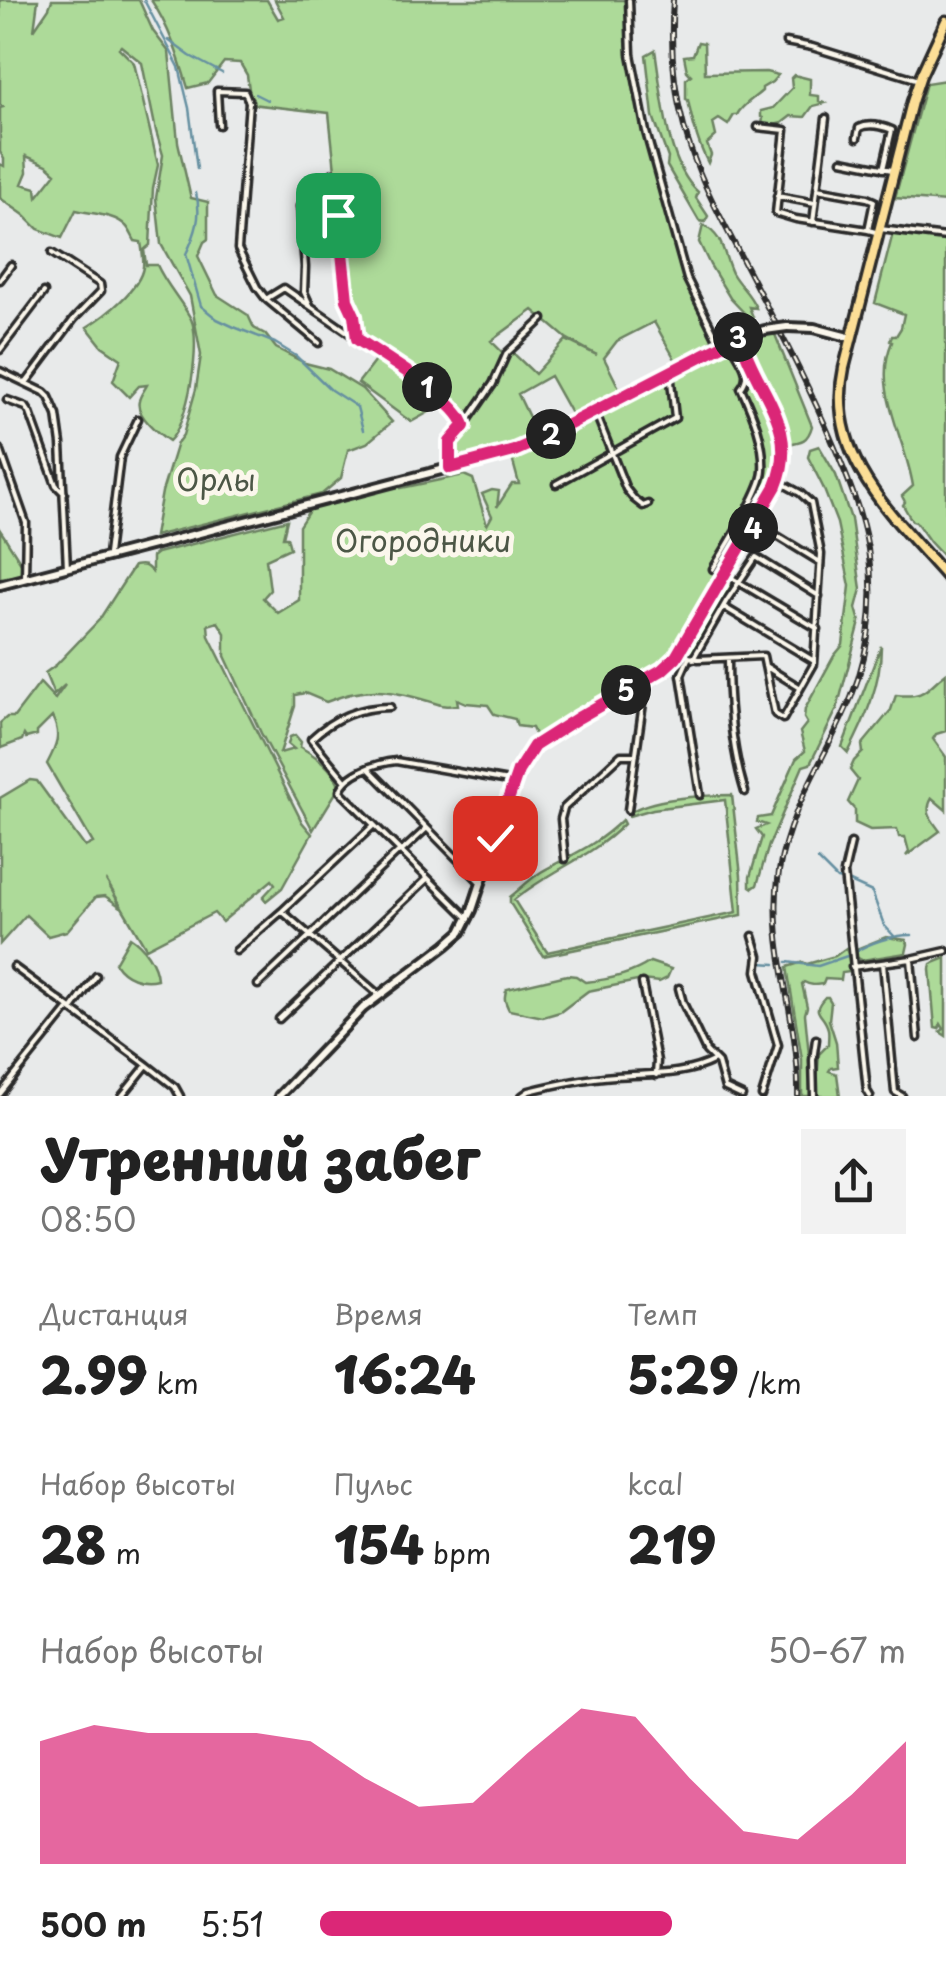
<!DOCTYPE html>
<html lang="ru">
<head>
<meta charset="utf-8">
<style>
	:root { --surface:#fff; --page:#f2f2f2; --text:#222; --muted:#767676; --accent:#db2777 }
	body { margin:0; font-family:"Playpen Sans",sans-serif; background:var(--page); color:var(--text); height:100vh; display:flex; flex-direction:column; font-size:38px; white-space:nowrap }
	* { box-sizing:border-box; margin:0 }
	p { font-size:32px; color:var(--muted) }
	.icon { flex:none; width:55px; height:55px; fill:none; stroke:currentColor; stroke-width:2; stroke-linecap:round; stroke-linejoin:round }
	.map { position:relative; height:1096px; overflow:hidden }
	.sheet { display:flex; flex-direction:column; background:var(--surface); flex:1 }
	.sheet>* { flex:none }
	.pin { position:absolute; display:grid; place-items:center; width:85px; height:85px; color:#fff; margin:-42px; border-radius:20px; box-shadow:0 5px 15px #0006 }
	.km { position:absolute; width:50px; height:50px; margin:-25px; border-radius:50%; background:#222; color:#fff; font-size:28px; line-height:50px; text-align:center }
	.round { display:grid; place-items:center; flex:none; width:105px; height:105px; border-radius:0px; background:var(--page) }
	.headline { display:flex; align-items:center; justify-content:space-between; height:170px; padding:0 40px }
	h1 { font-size:55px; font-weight:800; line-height:75px }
	.figures { display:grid; grid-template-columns:repeat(3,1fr); gap:15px; height:170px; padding:10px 40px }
	.figures div { display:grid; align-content:center }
	.figures b { font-size:50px; font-weight:800 }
	.figures small { font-size:28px; font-weight:400 }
	.figures p { font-size:28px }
	.chart { height:280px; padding:20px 40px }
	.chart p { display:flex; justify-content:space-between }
	.chart svg { width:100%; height:180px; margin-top:10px; fill:var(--accent); opacity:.7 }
	ul { padding:0 40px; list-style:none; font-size:32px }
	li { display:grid; grid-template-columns:160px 120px 1fr; align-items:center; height:75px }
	li i { height:25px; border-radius:12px; background:var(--accent) }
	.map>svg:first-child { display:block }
	.green { fill:#adda99; stroke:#6c8262; stroke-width:2.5; fill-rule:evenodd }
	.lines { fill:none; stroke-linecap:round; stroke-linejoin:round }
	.stream { stroke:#6690a1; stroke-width:2.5 }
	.street-casing { stroke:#2b2b2b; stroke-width:11 }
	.secondary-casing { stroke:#2b2b2b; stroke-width:14 }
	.primary-casing { stroke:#2b2b2b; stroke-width:15 }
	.street { stroke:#fbf7ec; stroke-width:4 }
	.secondary { stroke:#fbf7ec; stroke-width:6 }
	.primary { stroke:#fcde96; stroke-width:8 }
	.rail-casing { stroke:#2b2b2b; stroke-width:6 }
	.rail { stroke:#fbf7ec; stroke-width:2.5; stroke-dasharray:8; stroke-linecap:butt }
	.secondary-bridge-casing { stroke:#2b2b2b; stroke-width:14; stroke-linecap:butt }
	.secondary-bridge { stroke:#fbf7ec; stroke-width:6 }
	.route-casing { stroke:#fff; stroke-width:20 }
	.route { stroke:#db2777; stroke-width:12 }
	.labels { text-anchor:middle; stroke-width:10; stroke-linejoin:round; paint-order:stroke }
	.park-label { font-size:30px; fill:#4c5746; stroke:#fbf7ec }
</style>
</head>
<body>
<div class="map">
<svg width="946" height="1096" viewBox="0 0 946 1096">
	<rect width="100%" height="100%" fill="#e8eaea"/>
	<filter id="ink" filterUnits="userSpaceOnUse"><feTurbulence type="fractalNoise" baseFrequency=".01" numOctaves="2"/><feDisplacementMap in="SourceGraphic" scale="20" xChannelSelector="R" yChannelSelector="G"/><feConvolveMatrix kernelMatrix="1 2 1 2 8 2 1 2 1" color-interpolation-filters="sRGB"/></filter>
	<g filter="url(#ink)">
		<path class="green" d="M0,0H38L34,30L49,8L52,0H139L153,31L169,52L178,142L190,194L191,198L208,202V239L204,242L198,256L217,295L248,315L254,328L265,334L276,348L305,363L329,369L362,389L392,422L367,443L348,450L341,478L322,494L154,536L162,492L177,443L183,435L196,389L201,355L190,296L161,244L156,198L163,155L156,131L142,63L121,46L119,48L134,63L158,165L153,188L150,245L144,250L146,265H157C166,285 181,300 191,319C202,342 188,425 169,441C159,434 135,415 139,401C140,395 144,391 147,385L139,386L129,397L113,381L121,359L102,346L87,327C105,316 140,289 143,267C144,259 142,249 141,242L135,241C132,236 130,230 126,226C115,214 91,214 76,210L62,238L38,229L24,215L0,198V164L4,166V159L0,152V108L3,107L0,105ZM26,156L47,165L56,173L37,197L36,188L22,184L27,172Z
			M151,0H267L278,19L284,17L275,0H628L626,42L641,121L687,281L712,337V345L676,361L654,322L617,341L604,358L621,392L573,417L550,376L518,394L538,436C515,448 484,460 458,461C447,441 456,442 463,425L440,406L411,422L358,383L381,353L352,331L329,113L251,104L247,75L240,63L224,62L208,83L188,88C179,58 169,26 151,0ZM533,310L566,338L597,355L566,340L535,374L509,349L503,353L491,341Z
			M698,42L704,43L705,73L766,72L778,75L772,82L762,88V91C754,98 741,106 737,115H734L728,125L719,119L713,123L716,136L707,144L711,155L708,163C699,146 692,121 688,100L686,99V79L691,75L687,71L684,56L693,55Z
			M655,50C662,92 666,164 698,192L696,198L708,216L705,222L699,221L667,166L668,158L653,116L646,55Z
			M794,75L810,79V95L819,96V101L825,103L813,106L805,117L791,116L782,123L770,126L762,125L763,118L761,117V111L773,108L792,88L791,78Z
			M946,80V202L895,198L926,83Z
			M703,225C724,236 723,254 732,273C740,287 750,293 756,308L749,307L753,317L750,319L730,298L710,265L699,242Z
			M893,233L946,239V559L930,542L916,522L912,521L903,505L905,502L902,496L913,486C905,436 872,389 892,342L890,341L892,336H896L901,328L904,314L875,303Z
			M774,332L812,426C808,441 802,442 786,444C781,408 757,378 747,344L753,336Z
			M731,345L746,372L747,379L753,375C774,418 789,439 772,487L714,589L666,663L643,677L625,684L537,739L532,728L517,726L515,719L494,714L488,705L466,703L457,699L458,705C443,707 441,705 428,701C388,689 365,686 326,702L305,693L295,695V706L280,753L294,749L288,744L290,737L295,735L301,742L300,747C318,757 331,767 340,786L313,830L261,733L225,656V633L218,622L208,625L209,636L302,822L312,834L282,888L266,901L263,897L275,884L272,880L222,922L214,913L146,948L106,880L121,907L105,896L96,897L67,931L48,936L26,915L0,944V798L30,780L37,781L85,847L93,843L47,764C56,747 62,735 52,717L37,732V735L26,738L24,735L22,740L1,748L0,723L7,717H14L40,683L55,699L65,685L54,695L45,673L56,665L99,620L134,566C145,564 146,566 152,572V557L157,553L287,520L283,537H287L290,548L266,559L270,590L263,598L278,613L299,600V526L312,506L364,493L367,495L379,488L398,483L401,488L464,475L473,479L487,525L492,516L482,494L492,490L499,491L497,507L512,484H519L512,458L536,450Z
			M819,446L836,475L851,519L861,589L856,608L860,622L837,709L810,764L803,766L769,845L757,885L753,888L750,886V877L762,837L756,829L766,825L757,822L758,818L771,816L796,759L805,751L800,732L807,723L804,718L805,709L834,656L843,645L850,586L837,523L823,487L808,457L810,449Z
			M0,530L4,536L28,574L0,578Z
			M727,580L735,584L734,588L693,655L690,656L683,650L724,581Z
			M881,646C881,684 865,720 848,753L842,747Z
			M946,673V731L936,734L933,739L946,757V810L932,798C924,812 931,819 940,831L906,856L909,852L905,837H899L897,829L870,830L855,823V810L848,802L858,780L850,770L854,761L863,752L862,745L891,710L896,695C927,698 925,689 946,673Z
			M732,795L741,876L742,915L543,956L510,903V897C520,889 530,879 541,872C571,855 597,845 622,820L624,824C590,858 551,870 514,900L547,952L737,912L725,800L653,809L629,816L628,814C647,798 705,795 732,795Z
			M130,937C143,945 156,963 157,979C141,983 124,977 115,963Z
			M886,937L906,940L908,944L906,953L862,960L856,957L854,950Z
			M846,948L849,958L850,972L842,973L841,980L825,979L823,984C815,985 811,986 804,982L802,984L807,1007L805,1014L813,1096H802V1059L787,967L803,962L807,964L835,956Z
			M946,958V1036L940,1032L944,1029L941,1024L939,1029L935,1028L930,969L931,964Z
			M650,962L671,969L667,978L659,982L642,980L588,991L560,1012L543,1017L509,1010C505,1002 503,997 507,989L567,975L576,976L585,982C608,980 631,975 650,962Z
			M825,997H828L831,1002L829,1020L836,1042L838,1067L831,1068L829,1071L837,1074L840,1096H816L819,1054L828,1045C828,1039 829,1034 828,1029C824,1012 809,1014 825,997Z"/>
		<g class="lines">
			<path class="stream" d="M144,0L179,67L189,108L197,169
				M168,40L190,56L222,73
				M255,94L267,100
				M196,193C202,216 196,233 186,254L201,306L217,319L234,327L275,343L296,356L331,390L357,407L363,430
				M818,860L837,879L842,880
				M848,881L872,892L884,925L894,936
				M853,953C869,943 892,935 912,935
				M787,962L818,966L850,955
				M760,963L775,964"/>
			<g class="street-casing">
				<path id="street" d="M629,0L631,54L646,132L687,279L720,345
					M786,42L812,47L919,80
					M219,125L217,91L245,92L249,102L238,249L257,287L266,299L319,343
					M758,127L785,130L776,213L796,219L868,230
					M857,138L859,128C869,123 882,126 892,130L883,169
					M842,160L892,170
					M333,173L347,299L353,315L357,339
					M817,189L867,198L874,201L868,230L879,233
					M777,196L815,203
					M300,206L305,267L304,292L310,305
					M813,222L826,118
					M880,229L946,237
					M0,280L11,265
					M266,299L284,288L430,389L461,416L464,426L450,441V465
					M0,350L44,292
					M0,371L44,392L49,397L57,415L61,444L67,568
					M26,383L74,319L101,291L100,284L52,253
					M7,400L26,407L30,413L56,485L64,493
					M595,411L626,489L634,499L643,506L648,504
					M464,426L493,384L507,353L543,319
					M0,449L26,523L25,579
					M556,484L675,418L670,372
					M756,523L820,562
					M108,554L120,457L138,419
					M713,569C725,549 762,491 763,471C765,442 753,414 741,388C752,375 743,364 735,350L743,346
					M727,575L818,629
					M724,607L814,661
					M680,651L689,657L698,659L763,656L775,714L783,719L814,664L821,554L811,503L800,493L778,481
					M689,657L681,675L700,795
					M728,658C728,702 732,750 745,792
					M693,659L727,600L756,557L819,596
					M765,666L799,687
					M369,769L481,883
					M344,779L311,739C334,717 359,707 390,707
					M628,810L646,682
					M851,843L844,873L867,1091L870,1096
					M401,852L427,828
					M565,859L561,819L564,808L621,755H636
					M284,913L379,995
					M469,919L340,791C346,773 377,763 396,761L514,782
					M753,936L759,956L757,971L778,1045L762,1096
					M236,951L282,911L373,826
					M911,959L918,1038
					M883,963L895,1092L902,1096
					M14,967L147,1065L175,1087L180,1096
					M852,967L911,959L946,951
					M642,983L657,1061L656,1075
					M258,985L399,851
					M679,988L683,1003L706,1051L718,1063L725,1088L742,1096
					M72,1009L96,976
					M279,1019L428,878
					M0,1094L69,1008
					M122,1096L147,1065
					M522,1096L529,1091C557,1084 586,1078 615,1076C650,1073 682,1077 715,1060
					M814,1096L813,1060L816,1039"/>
			</g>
			<g class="secondary-casing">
				<path id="secondary" d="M787,327L814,328L852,338
					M0,585L514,451L561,430L730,340L765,330
					M279,1096L363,1008L446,945L461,932L472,910L518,771L534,746L583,715L662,670L680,651L773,492C803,426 756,395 741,336"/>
			</g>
			<g class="primary-casing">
				<path id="primary" d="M946,21L921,75L912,102L844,368C825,456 893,516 946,576"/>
			</g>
			<use href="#street" class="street"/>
			<use href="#secondary" class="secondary"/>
			<use href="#primary" class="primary"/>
			<g class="rail-casing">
				<path id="rail" d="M673,0C670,43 673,86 684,127C695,169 715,207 735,245C768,310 804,374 832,441C847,476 862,512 868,549C877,606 868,666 842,718C818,769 788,814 779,871C767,947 800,1020 798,1096"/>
			</g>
			<use href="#rail" class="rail"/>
			<g class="secondary-bridge-casing">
				<path id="secondary-bridge" d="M765,330L787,327"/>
			</g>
			<use href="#secondary-bridge" class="secondary-bridge"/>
		</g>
	</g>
	<g class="lines" filter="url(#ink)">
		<g class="route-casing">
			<path id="route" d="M338,215L347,300L354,315L357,339C381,355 460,402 464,426L450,442V468L514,451L539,440L740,336C755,391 801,425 776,486L676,657L662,670L578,718L534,746L518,771L495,838"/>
		</g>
		<use href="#route" class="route"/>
	</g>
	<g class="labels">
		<g class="park-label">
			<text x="216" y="491">Орлы</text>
			<text x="423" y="552">Огородники</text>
		</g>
	</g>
</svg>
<div class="pin" style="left:338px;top:215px;background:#1e9e55"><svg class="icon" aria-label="arrive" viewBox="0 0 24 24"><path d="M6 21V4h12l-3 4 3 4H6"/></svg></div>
<div class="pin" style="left:495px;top:838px;background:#d93025"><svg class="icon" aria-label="check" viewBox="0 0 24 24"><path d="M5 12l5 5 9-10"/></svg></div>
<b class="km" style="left:427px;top:387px">1</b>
<b class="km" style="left:551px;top:434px">2</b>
<b class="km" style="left:738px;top:337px">3</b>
<b class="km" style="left:753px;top:528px">4</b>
<b class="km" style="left:626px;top:690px">5</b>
</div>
<section class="sheet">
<div class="headline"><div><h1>Утренний забег</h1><p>08:50</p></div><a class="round"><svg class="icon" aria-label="share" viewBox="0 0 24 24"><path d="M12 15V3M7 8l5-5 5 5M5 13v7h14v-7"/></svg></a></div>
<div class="figures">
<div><p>Дистанция</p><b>2.99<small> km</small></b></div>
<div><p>Время</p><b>16:24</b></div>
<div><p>Темп</p><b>5:29<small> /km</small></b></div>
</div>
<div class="figures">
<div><p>Набор высоты</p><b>28<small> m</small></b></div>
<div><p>Пульс</p><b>154<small> bpm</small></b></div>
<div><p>kcal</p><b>219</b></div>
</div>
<div class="chart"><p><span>Набор высоты</span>50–67 m</p>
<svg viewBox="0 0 160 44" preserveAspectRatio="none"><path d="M0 44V14L10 10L20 12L30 12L40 12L50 14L60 23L70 30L80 29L90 17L100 6L110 8L120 23L130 36L140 38L150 27L160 14V44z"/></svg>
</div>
<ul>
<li><b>500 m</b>5:51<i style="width:60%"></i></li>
</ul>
</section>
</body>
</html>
